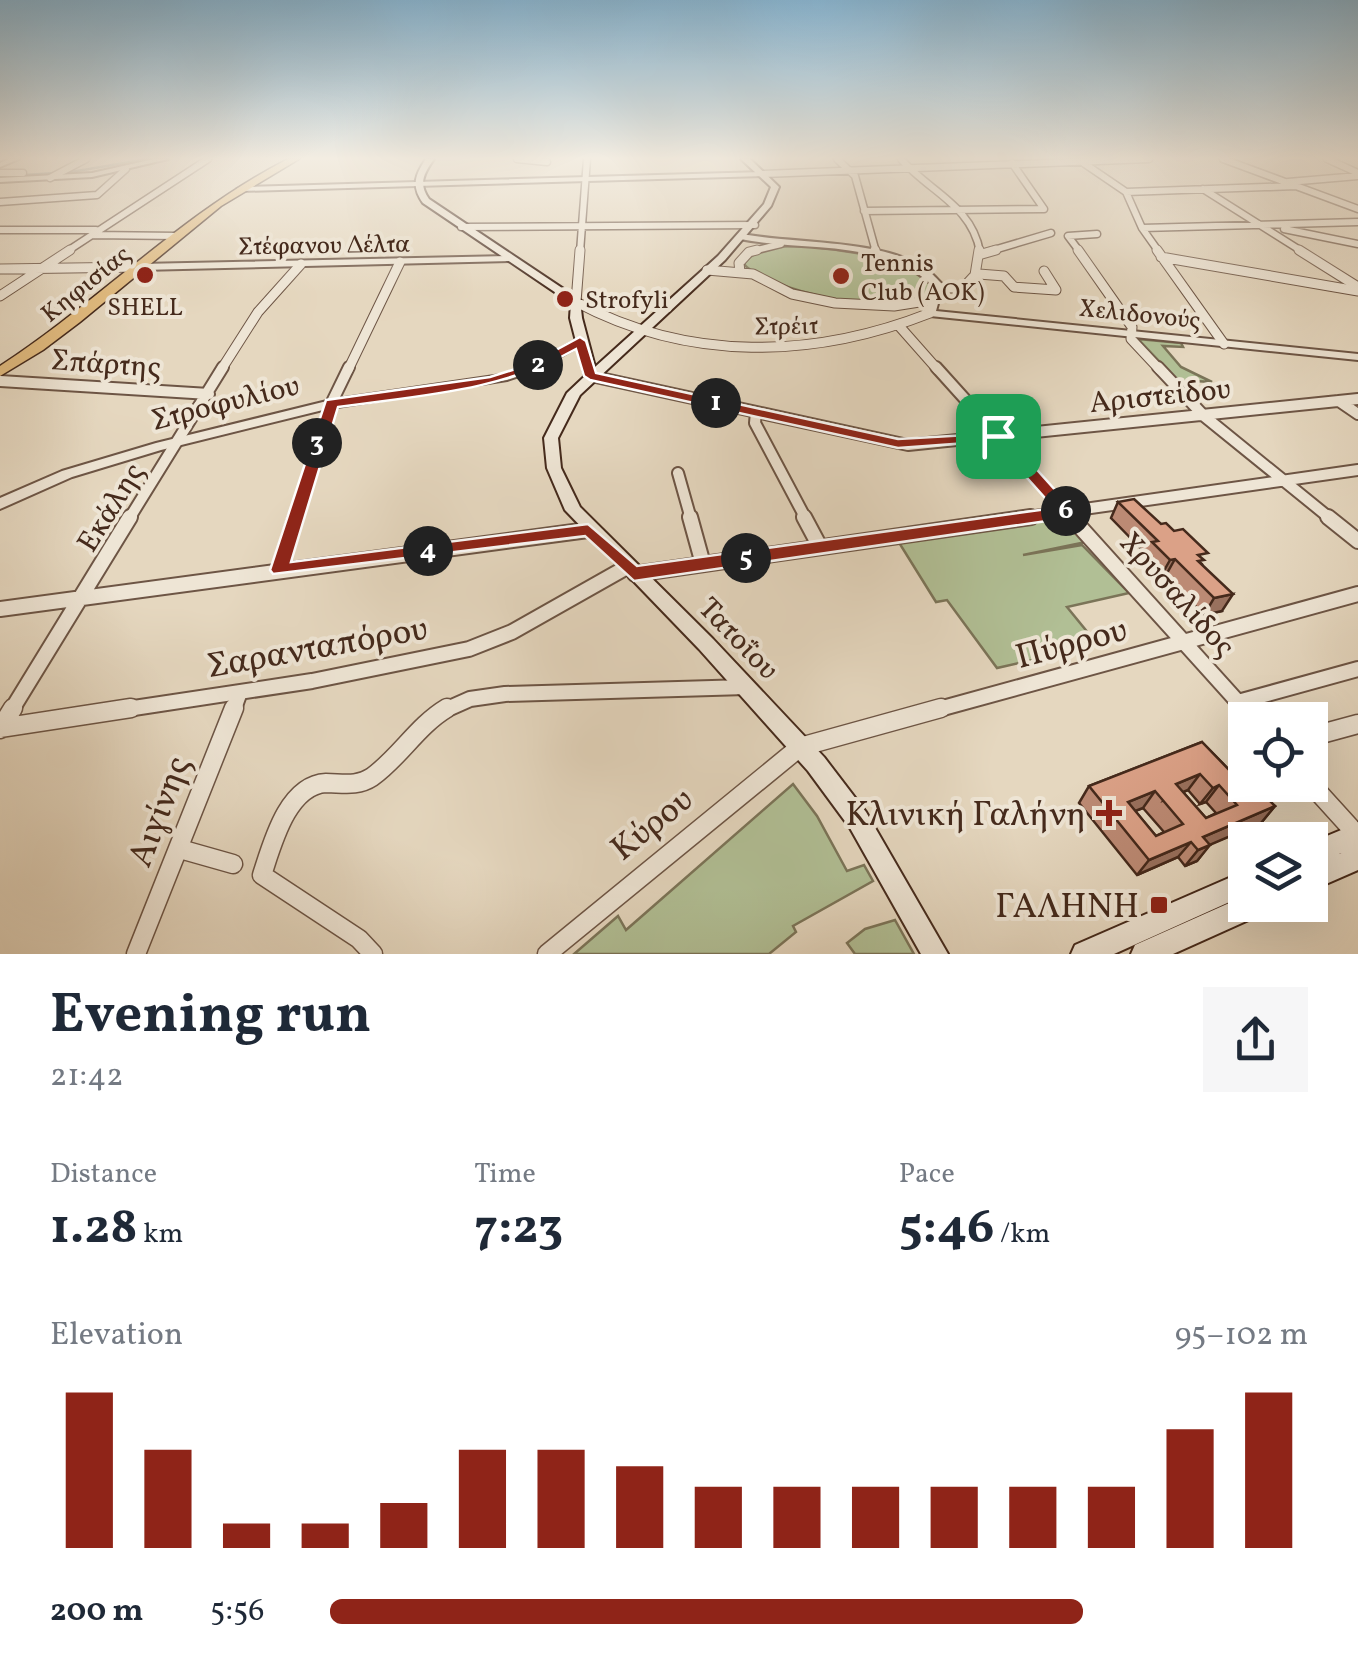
<!DOCTYPE html>
<html lang="en">
<head>
<meta charset="utf-8">
<style>
	:root { --surface:#fff; --page:#f6f6f7; --text:#1f2937; --muted:#747a83; --accent:#8f2418 }
	body { margin:0; font-family:Vollkorn,serif; background:var(--page); color:var(--text); height:100vh; display:flex; flex-direction:column; font-size:38px; white-space:nowrap }
	* { box-sizing:border-box; margin:0 }
	p { font-size:32px; color:var(--muted) }
	.icon { flex:none; width:55px; height:55px; fill:none; stroke:currentColor; stroke-width:2; stroke-linecap:round; stroke-linejoin:round }
	.map { position:relative; height:954px; overflow:hidden }
	.panel { display:flex; flex-direction:column; background:var(--surface); flex:1 }
	.panel>* { flex:none }
	.buttons { position:absolute; left:1228px; top:702px; display:grid; gap:20px }
	.buttons a { display:grid; place-items:center; width:100px; height:100px; border-radius:0px; background:var(--surface); box-shadow:0 10px 40px #0002; font-size:50px }
	.pin { position:absolute; display:grid; place-items:center; width:85px; height:85px; color:#fff; margin:-42px; border-radius:20px; box-shadow:0 5px 15px #0006 }
	.km { position:absolute; width:50px; height:50px; margin:-25px; border-radius:50%; background:#222; color:#fff; font-size:28px; line-height:50px; text-align:center }
	.round { display:grid; place-items:center; flex:none; width:105px; height:105px; border-radius:0px; background:var(--page) }
	.head { display:flex; align-items:center; justify-content:space-between; height:170px; padding:0 50px }
	h1 { font-size:55px; font-weight:700; line-height:75px }
	.figures { display:grid; grid-template-columns:repeat(3,1fr); gap:15px; height:170px; padding:10px 50px }
	.figures div { display:grid; align-content:center }
	.figures b { font-size:50px; font-weight:700 }
	.figures small { font-size:28px; font-weight:400 }
	.figures p { font-size:28px }
	.chart { height:280px; padding:20px 50px }
	.chart p { display:flex; justify-content:space-between }
	.chart svg { width:100%; height:180px; margin-top:10px; stroke:var(--accent); stroke-width:6 }
	ul { padding:0 50px; list-style:none; font-size:32px }
	li { display:grid; grid-template-columns:160px 120px 1fr; align-items:center; height:75px }
	li i { height:25px; border-radius:12px; background:var(--accent) }
	.map>svg:first-child { display:block }
	.green { fill:#b1bf95; stroke:#7b7458; stroke-width:2.5 }
	.lines { fill:none; stroke-linecap:round; stroke-linejoin:round }
	.stream { stroke:#767f79; stroke-width:2.5 }
	.minor-far4-casing { stroke:#6d5545; stroke-width:9 }
	.minor-far3-casing { stroke:#6d5545; stroke-width:11 }
	.minor-far2-casing { stroke:#6d5545; stroke-width:14 }
	.minor-far1-casing { stroke:#6d5545; stroke-width:18 }
	.minor-casing { stroke:#6d5545; stroke-width:21 }
	.tertiary-casing { stroke:#6d5545; stroke-width:4 }
	.secondary-casing { stroke:#452a1c; stroke-width:4 }
	.primary-casing { stroke:#452a1c; stroke-width:3 }
	.minor-far4 { stroke:#eee5d5; stroke-width:6 }
	.minor-far3 { stroke:#eee5d5; stroke-width:9 }
	.minor-far2 { stroke:#eee5d5; stroke-width:10 }
	.minor-far1 { stroke:#eee5d5; stroke-width:14 }
	.minor { stroke:#eee5d5; stroke-width:18 }
	.tertiary { fill:#eee5d5; fill-rule:evenodd }
	.secondary { fill:#eee5d5; fill-rule:evenodd }
	.primary { fill:#e2bc80; fill-rule:evenodd }
	.wall { fill:#bc8a74; stroke:#452a1c; stroke-width:2.5; fill-rule:evenodd }
	.shaded-wall { fill:#99715e; stroke:#452a1c; stroke-width:2.5 }
	.building { fill:#dba187; stroke:#452a1c; stroke-width:2.5; fill-rule:evenodd }
	.route { fill:#8f2418; stroke:#fff; stroke-width:2.5; fill-rule:evenodd }
	.poi-dot { fill:#8f2418; stroke:#eee5d5; stroke-width:4 }
	.labels { text-anchor:middle; stroke-width:8; stroke-linejoin:round; paint-order:stroke }
	.far-street-label { font-size:25px; fill:#452a1c; stroke:#eee5d5 }
	.far-poi-label { font-size:25px; fill:#452a1c; stroke:#eee5d5; text-anchor:start }
	.street-label { font-size:30px; fill:#452a1c; stroke:#eee5d5 }
	.near-street-label { font-size:35px; fill:#452a1c; stroke:#eee5d5 }
	.near-poi-label { font-size:35px; fill:#452a1c; stroke:#eee5d5; text-anchor:end }
</style>
</head>
<body>
<div class="map">
<svg width="1358" height="954" viewBox="0 0 1358 954">
	<rect width="100%" height="100%" fill="#e5d7bf"/>
	<filter id="stains"><feTurbulence type="fractalNoise" baseFrequency=".002" numOctaves="4"/><feColorMatrix values="0 0 0 0 .2 0 0 0 0 .09 0 0 0 0 .02 0 0 0 .5 -.17"/></filter>
	<radialGradient id="worn" r=".72"><stop offset=".6" stop-color="#630" stop-opacity="0"/><stop offset="1" stop-color="#630" stop-opacity=".3"/></radialGradient>
	<path class="green" d="M805,246C850,251 892,255 930,282C930,288 930,292 925,297C901,320 763,290 743,263C759,246 783,246 805,246Z
		M1138,339L1181,343L1183,347L1163,346L1181,367L1212,382L1177,380Z
		M1063,516L1086,542L1023,555L1082,545L1129,593L1067,607L1098,645L997,668L947,600L936,602L898,541Z
		M793,784L817,816L847,871L864,865L873,881L793,926L796,932L769,954H574L618,916L626,930Z
		M895,920L914,954H855L847,943L865,929Z"/>
	<g class="lines">
		<path class="stream" d="M65,173L148,159
			M25,175L55,173"/>
		<g class="minor-far4-casing">
			<path id="minor-far4" d="M517,159L547,162
				M837,159L855,176L876,252
				M901,159C928,191 972,205 980,252
				M1223,159L1358,209
				M1327,159L1358,173
				M1082,162L1126,192L1142,228L1159,252
				M0,173H23
				M763,174L1149,159
				M50,178L86,159
				M1288,182L1358,176
				M1203,189L1303,252
				M1126,192L1296,186
				M0,202L97,195L126,169
				M864,211L1044,209L1012,163
				M461,227L755,225
				M1142,228L1358,222
				M1284,229L1358,244
				M0,230H96
				M92,235L178,236
				M66,252L208,159
				M580,252L587,159
				M749,252L781,244
				M987,252L1051,233
				M1080,252L1068,236L1097,234"/>
		</g>
		<g class="minor-far3-casing">
			<path id="minor-far3" d="M580,250L576,302C689,362 813,359 930,313
				M875,250L876,254
				M1078,250L1132,327L1131,339L1160,370
				M1157,250L1224,344
				M1299,250L1358,287
				M982,254L996,250
				M1161,257L1358,291
				M0,269L141,267
				M707,270L753,274L792,294L835,303L894,306L932,300
				M740,272L739,263L749,252L757,250
				M979,274L1004,276L1014,287L1056,290L1044,271
				M939,288H963L975,275L979,250
				M0,296L70,250
				M900,327L938,370
				M221,370L258,312L301,264
				M348,370L400,262"/>
		</g>
		<g class="minor-far2-casing">
			<path id="minor-far2" d="M936,367L1073,519
				M1158,367L1204,416L1331,519
				M591,376L908,445L1358,399
				M0,381L209,394
				M1339,401L1358,414
				M756,412L755,423L806,519
				M678,473L691,519
				M129,519L223,367
				M295,519L331,404L349,367
				M1014,519L1358,470"/>
		</g>
		<g class="minor-far1-casing">
			<path id="minor-far1" d="M690,517L703,564
				M804,517L820,547
				M1071,517L1246,711
				M1328,517L1358,541
				M279,570L296,517
				M635,574L1031,517
				M0,609L588,530
				M1238,702L1358,669
				M11,711L130,517
				M114,711L312,681L469,649L512,632L627,567
				M233,711L240,692
				M443,711L470,699L505,694L746,687
				M932,711L1358,594"/>
		</g>
		<g class="minor-casing">
			<path id="minor" d="M1243,708L1254,720
				M0,728L131,708
				M0,729L13,708
				M1310,737L1358,724
				M1310,783L1358,836
				M180,849L233,864
				M136,954L234,708
				M373,954L359,939L262,875C272,845 287,785 326,783C342,783 357,787 372,777C400,757 417,726 447,708
				M547,954L800,747L941,708"/>
		</g>
		<g class="tertiary-casing">
			<path id="tertiary" d="M9,159H19L0,167V163Z
				M154,159H168L92,177L0,182V178L92,173Z
				M763,172L767,174L766,176L241,191L237,189L241,187Z
				M743,234C795,244 883,239 926,269C932,273 938,280 943,285L936,311L1358,354V360L930,316L925,313L933,286C884,238 803,252 740,239L739,237Z
				M508,256L511,257V261L141,270L136,267L141,264Z
				M580,338L584,339V343L537,370L507,380L331,408L161,450L72,477L0,509V498L62,471L156,443L331,400L501,375L529,366Z"/>
		</g>
		<g class="secondary-casing">
			<path id="secondary" d="M426,159H434C424,173 418,184 429,199L580,300L582,318L595,367L718,256L764,204L771,187L741,159H750L779,187L771,206L725,260L580,395L558,438L561,468L580,507L713,639L824,757L866,812L948,954H921L850,828L808,771L699,649L565,510L547,468L544,438L567,393L585,376L570,318L571,303L423,203C411,186 415,175 426,159Z
				M1358,823V846L1339,854L1358,846V870L1310,891V843Z
				M1245,871V895L1114,954H1071L1075,945Z
				M1245,896V905H1265L1262,914L1173,954H1131L1135,945Z"/>
		</g>
		<g class="primary-casing">
			<path id="primary" d="M288,159H299L221,206L80,322L43,350L0,376V366C100,301 181,214 288,159Z"/>
		</g>
		<use href="#minor-far4" class="minor-far4"/>
		<use href="#minor-far3" class="minor-far3"/>
		<use href="#minor-far2" class="minor-far2"/>
		<use href="#minor-far1" class="minor-far1"/>
		<use href="#minor" class="minor"/>
		<use href="#tertiary" class="tertiary"/>
		<use href="#secondary" class="secondary"/>
		<use href="#primary" class="primary"/>
	</g>
	<path class="wall" d="M1118,502L1202,564L1222,611L1204,615L1166,575L1161,576L1143,558L1146,554L1111,518Z
		M1202,742L1236,777L1275,806L1261,823L1210,844L1197,861L1185,866L1178,857L1137,875L1079,803L1089,786ZM1188,790L1200,804L1206,802L1216,813L1206,818L1183,792ZM1143,808L1164,832L1156,836L1135,811Z"/>
	<path class="shaded-wall" d="M1175,559L1166,575L1161,576L1170,560Z
		M1233,594L1222,611L1204,615L1214,598Z
		M1200,774L1188,790L1164,800L1176,784Z
		M1219,785L1206,802L1200,804L1213,788Z
		M1155,791L1143,808L1117,818L1128,802Z
		M1275,806L1261,823L1198,850L1203,837Z
		M1191,842L1178,857L1137,875L1149,860Z
		M1210,845L1197,861L1185,866L1198,850Z"/>
	<path class="building" d="M1134,499L1161,524L1166,523L1174,531L1183,529L1208,553L1198,555L1204,560L1198,561L1233,594L1214,598L1175,559L1170,560L1152,542L1158,541L1118,502Z
		M1202,742L1236,777L1244,774L1245,785H1254L1275,806L1203,837L1210,845L1198,850L1191,842L1149,860L1089,786ZM1200,774L1213,788L1219,785L1237,805L1206,818L1176,784ZM1155,791L1183,824L1156,836L1128,802Z"/>
	<linearGradient id="sky" x2="0" y2="1"><stop stop-color="#87b6d4"/><stop offset="0.54" stop-color="#f3ede2"/><stop offset="1" stop-color="#f3ede2" stop-opacity="0"/></linearGradient>
	<rect width="1358" height="293" fill="url(#sky)"/>
	<path class="route" d="M580,337L586,341L596,373L898,439L1004,433L1075,512L1067,518L634,581L585,536L273,574L270,570L326,400L490,377L528,365ZM576,349L584,376L590,380L898,448L994,441L1054,508L637,566L588,524L291,562L338,407C422,395 500,392 576,349Z"/>
	<g class="poi-dot">
		<circle cx="145" cy="275" r="10"/>
		<circle cx="841" cy="276" r="10"/>
		<circle cx="565" cy="299" r="10"/>
		<path d="M1104 798h10v10h10v10h-10v10h-10v-10h-10v-10h10z"/>
		<rect x="1149" y="895" width="20" height="20" rx="5"/>
	</g>
	<g class="labels">
		<g class="far-street-label">
			<text transform="translate(324 244) rotate(-1)" y="9">Στέφανου Δέλτα</text>
			<text transform="translate(85 283) rotate(-39)" y="9">Κηφισίας</text>
			<text transform="translate(1140 313) rotate(6)" y="9">Χελιδονούς</text>
			<text transform="translate(786 325) rotate(-1)" y="9">Στρέιτ</text>
		</g>
		<g class="far-poi-label">
			<text x="861" y="271">Tennis<tspan x="861" dy="29">Club (AOK)</tspan></text>
			<text x="585" y="308">Strofyli</text>
			<text x="145" y="315" text-anchor="middle">SHELL</text>
		</g>
		<g class="street-label">
			<text transform="translate(106 363) rotate(4)" y="10">Σπάρτης</text>
			<text transform="translate(1160 395) rotate(-6)" y="10">Αριστείδου</text>
			<text transform="translate(225 402) rotate(-14)" y="10">Στροφυλίου</text>
			<text transform="translate(110 507) rotate(-58)" y="10">Εκάλης</text>
			<text transform="translate(1178 594) rotate(48)" y="10">Χρυσαλίδος</text>
			<text transform="translate(739 638) rotate(46)" y="10">Τατοΐου</text>
		</g>
		<g class="near-street-label">
			<text transform="translate(1071 642) rotate(-15)" y="12">Πύρρου</text>
			<text transform="translate(317 646) rotate(-10)" y="12">Σαρανταπόρου</text>
			<text transform="translate(158 811) rotate(-69)" y="12">Αιγίνης</text>
			<text transform="translate(651 823) rotate(-39)" y="12">Κύρου</text>
		</g>
		<g class="near-poi-label">
			<text x="1086" y="825">Κλινική Γαλήνη</text>
			<text x="1139" y="917">ΓΑΛΗΝΗ</text>
		</g>
	</g>
	<rect width="100%" height="100%" filter="url(#stains)"/>
	<rect width="100%" height="100%" fill="url(#worn)"/>
</svg>
<div class="buttons">
<a><svg class="icon" aria-label="locate" viewBox="0 0 24 24"><circle cx="12" cy="12" r="6"/><path d="M12 2v4M12 18v4M2 12h4M18 12h4"/></svg></a>
<a><svg class="icon" aria-label="layers" viewBox="0 0 24 24"><path d="M12 4l9 5-9 5-9-5zM3 14l9 5 9-5"/></svg></a>
</div>
<div class="pin" style="left:998px;top:436px;background:#1e9e55"><svg class="icon" aria-label="arrive" viewBox="0 0 24 24"><path d="M6 21V4h12l-3 4 3 4H6"/></svg></div>
<b class="km" style="left:716px;top:403px">1</b>
<b class="km" style="left:538px;top:365px">2</b>
<b class="km" style="left:317px;top:443px">3</b>
<b class="km" style="left:428px;top:551px">4</b>
<b class="km" style="left:746px;top:558px">5</b>
<b class="km" style="left:1066px;top:511px">6</b>
</div>
<section class="panel">
<div class="head"><div><h1>Evening run</h1><p>21:42</p></div><a class="round"><svg class="icon" aria-label="share" viewBox="0 0 24 24"><path d="M12 15V3M7 8l5-5 5 5M5 13v7h14v-7"/></svg></a></div>
<div class="figures">
<div><p>Distance</p><b>1.28<small> km</small></b></div>
<div><p>Time</p><b>7:23</b></div>
<div><p>Pace</p><b>5:46<small> /km</small></b></div>
</div>
<div class="chart"><p><span>Elevation</span>95–102 m</p>
<svg viewBox="0 0 160 44" preserveAspectRatio="none"><path d="M5 44V6M15 44V20M25 44V38M35 44V38M45 44V33M55 44V20M65 44V20M75 44V24M85 44V29M95 44V29M105 44V29M115 44V29M125 44V29M135 44V29M145 44V15M155 44V6"/></svg>
</div>
<ul>
<li><b>200 m</b>5:56<i style="width:77%"></i></li>
</ul>
</section>
</body>
</html>
